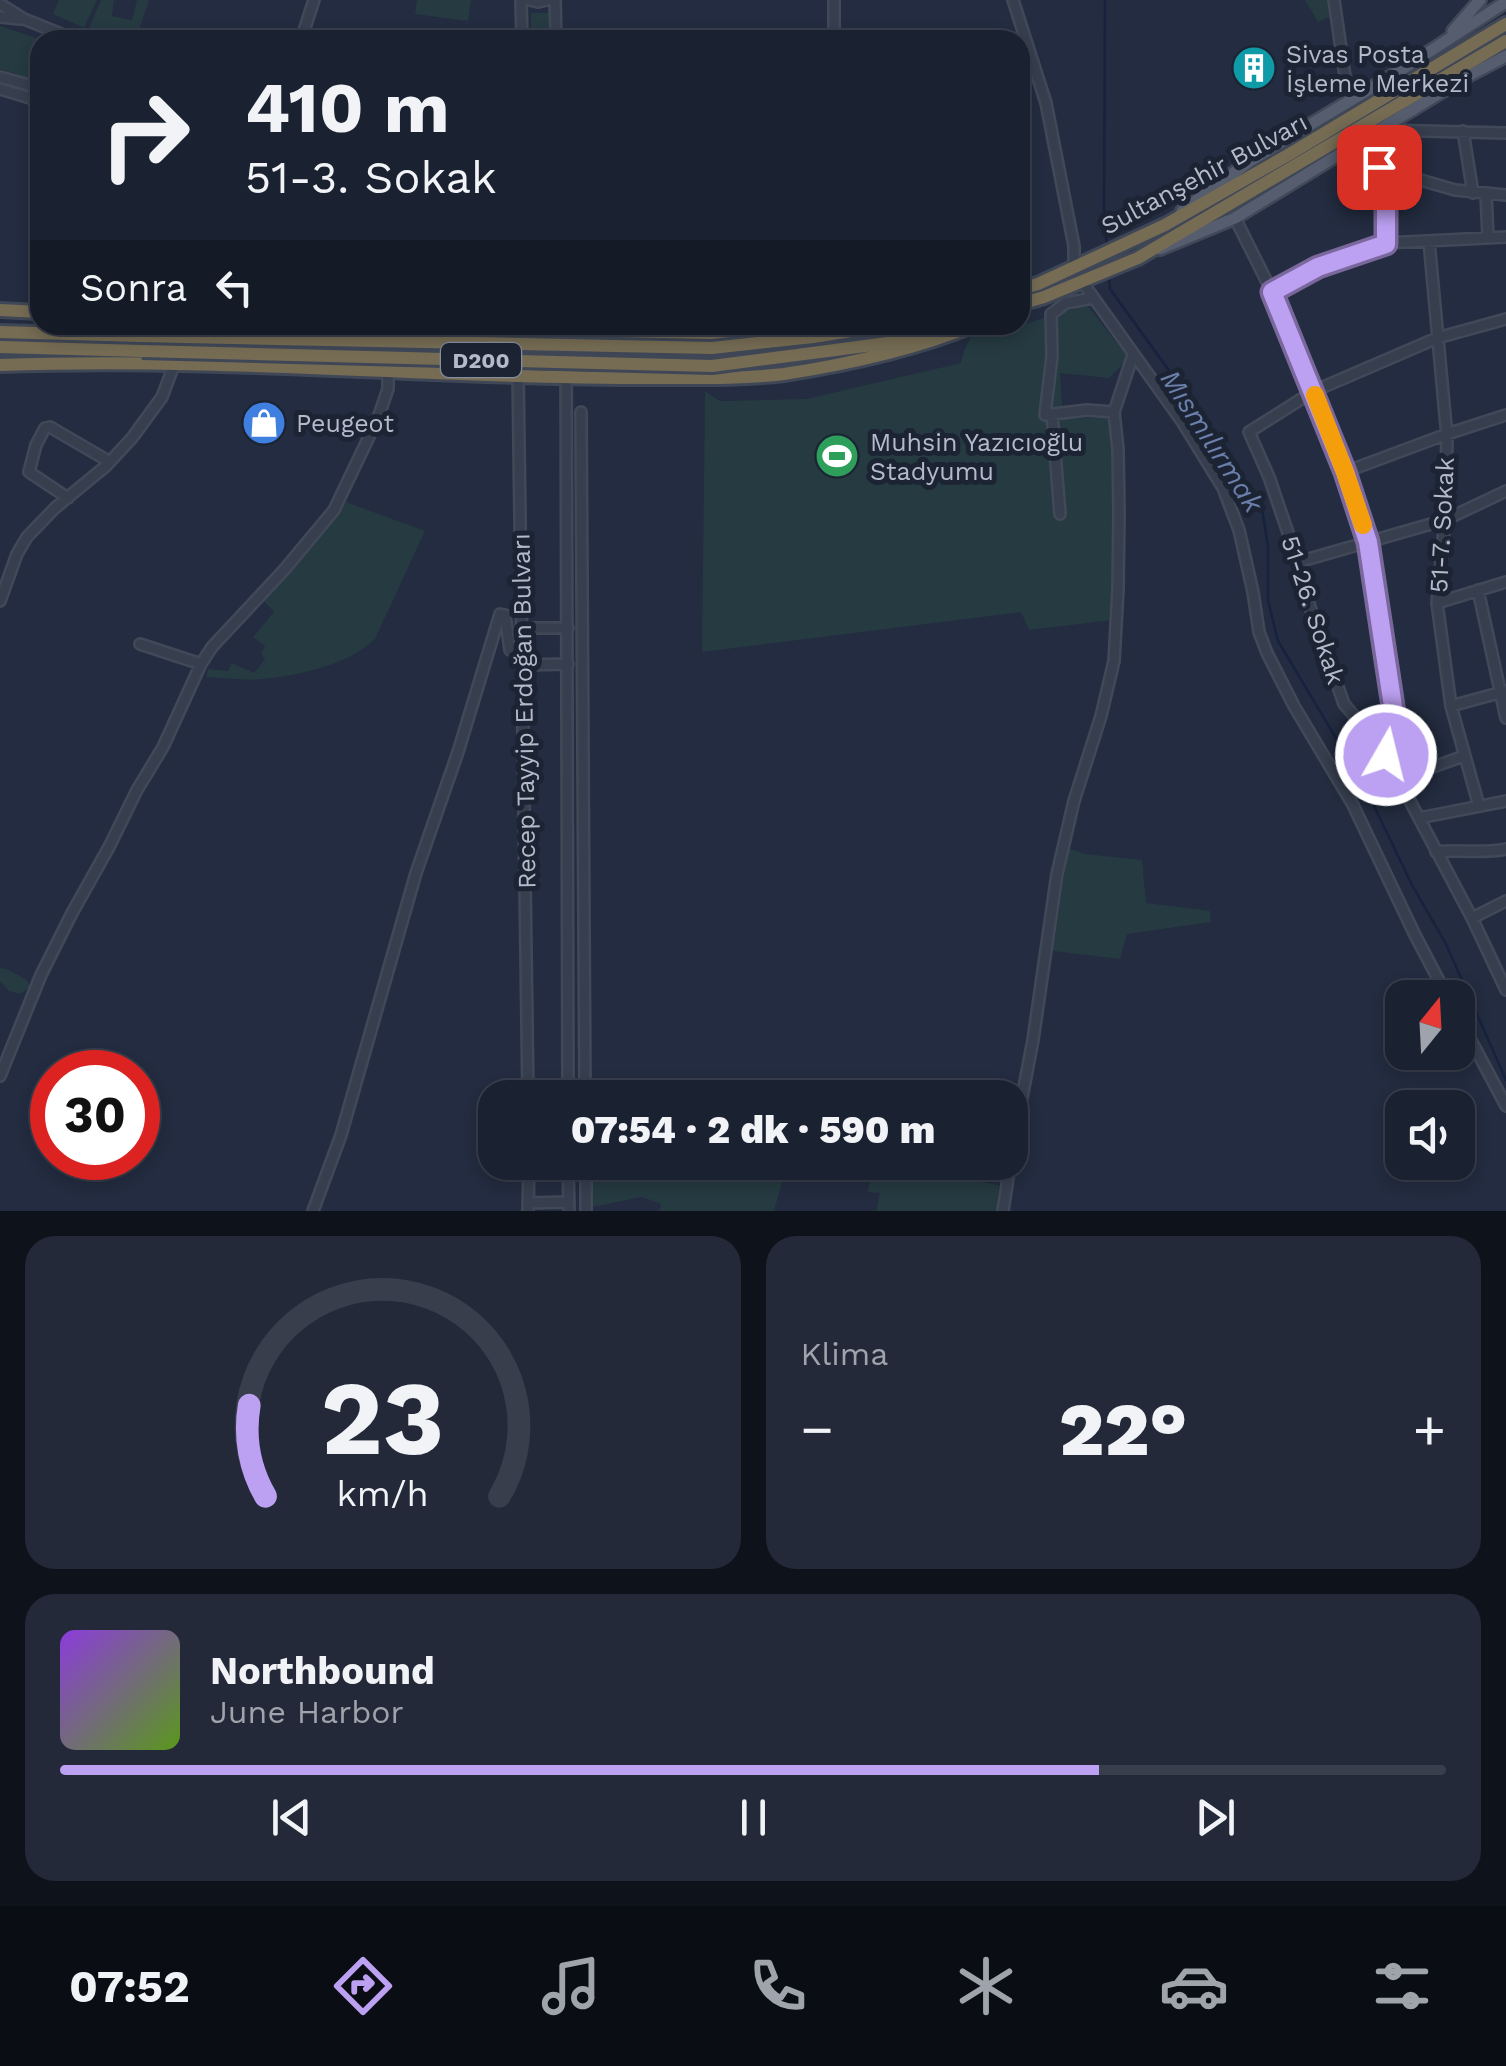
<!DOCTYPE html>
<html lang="tr">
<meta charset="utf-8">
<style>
:root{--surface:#1a2130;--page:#232938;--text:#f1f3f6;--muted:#9fa3ab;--line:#383e4c;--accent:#bca0f2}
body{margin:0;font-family:"Work Sans",sans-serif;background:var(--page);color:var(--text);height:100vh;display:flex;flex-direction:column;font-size:38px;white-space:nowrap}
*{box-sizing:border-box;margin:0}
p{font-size:32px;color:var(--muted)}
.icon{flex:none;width:55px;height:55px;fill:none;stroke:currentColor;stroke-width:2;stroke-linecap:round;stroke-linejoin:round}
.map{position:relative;height:1211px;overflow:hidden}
.details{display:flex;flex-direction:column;gap:25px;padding:25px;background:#0e121a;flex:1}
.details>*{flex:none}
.banner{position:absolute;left:30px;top:30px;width:1000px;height:305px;border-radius:30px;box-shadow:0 5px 15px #0003,0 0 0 2px var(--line);background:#1a2130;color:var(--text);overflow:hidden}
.needle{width:65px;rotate:18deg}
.tools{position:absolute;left:1385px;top:980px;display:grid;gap:20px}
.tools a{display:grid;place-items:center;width:90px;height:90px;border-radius:20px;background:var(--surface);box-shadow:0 5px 15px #0003,0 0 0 2px var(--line);font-size:50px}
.speed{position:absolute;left:30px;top:1050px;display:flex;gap:20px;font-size:50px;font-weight:700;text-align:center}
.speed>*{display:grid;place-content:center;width:130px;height:130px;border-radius:50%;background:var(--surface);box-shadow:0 5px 15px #0003,0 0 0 2px var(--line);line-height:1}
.speed .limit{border:15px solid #d22;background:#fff;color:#111}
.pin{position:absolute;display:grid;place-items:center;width:85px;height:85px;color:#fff;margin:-42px;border-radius:20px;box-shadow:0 5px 15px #0006}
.me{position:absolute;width:110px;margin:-55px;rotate:8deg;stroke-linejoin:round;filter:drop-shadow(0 0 8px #0008)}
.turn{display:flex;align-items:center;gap:35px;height:210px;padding:0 50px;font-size:45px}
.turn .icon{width:130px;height:130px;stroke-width:2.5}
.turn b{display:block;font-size:70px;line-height:85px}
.then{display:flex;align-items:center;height:95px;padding:0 50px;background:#0003;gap:20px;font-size:38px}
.big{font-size:75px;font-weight:800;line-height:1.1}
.details .widget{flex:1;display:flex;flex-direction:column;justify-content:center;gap:15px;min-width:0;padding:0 35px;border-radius:30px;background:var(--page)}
.details .dial{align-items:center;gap:0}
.dial svg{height:260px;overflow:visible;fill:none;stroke:var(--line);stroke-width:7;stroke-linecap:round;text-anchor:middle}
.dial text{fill:var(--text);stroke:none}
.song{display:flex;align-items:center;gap:30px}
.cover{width:120px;height:120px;border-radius:15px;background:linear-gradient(135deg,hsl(270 70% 55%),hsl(90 70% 35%))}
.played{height:10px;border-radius:5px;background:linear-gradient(90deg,var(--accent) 75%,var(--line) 75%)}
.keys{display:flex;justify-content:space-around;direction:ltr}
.heat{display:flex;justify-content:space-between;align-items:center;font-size:55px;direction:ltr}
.details .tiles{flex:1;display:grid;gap:25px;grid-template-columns:1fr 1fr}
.widget:last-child{grid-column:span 2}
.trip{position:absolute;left:478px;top:1080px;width:550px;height:100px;border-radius:30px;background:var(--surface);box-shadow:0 5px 15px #0003,0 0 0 2px var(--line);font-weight:800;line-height:100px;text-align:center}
.dock{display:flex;height:160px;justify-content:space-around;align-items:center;background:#0a0d13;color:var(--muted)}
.dock .icon{width:70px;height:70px}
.dock .selected{color:var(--accent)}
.dock b{font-size:45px;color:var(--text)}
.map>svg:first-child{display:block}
.green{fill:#253a41}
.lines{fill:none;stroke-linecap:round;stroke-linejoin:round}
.stream{stroke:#16223e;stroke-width:2.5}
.minor-casing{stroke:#414858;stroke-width:14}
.major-casing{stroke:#414858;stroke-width:16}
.highway-casing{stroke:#3f4757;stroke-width:18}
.minor{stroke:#373f4f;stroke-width:9}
.major{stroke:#555d6f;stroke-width:11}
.highway{stroke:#766c54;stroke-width:12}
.highway-bridge-casing{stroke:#3f4757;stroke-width:18;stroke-linecap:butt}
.highway-bridge{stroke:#766c54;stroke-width:12}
.route-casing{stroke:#7a689d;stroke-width:25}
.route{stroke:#bca0f2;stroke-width:18}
.slow{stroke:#f59e0b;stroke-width:18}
.labels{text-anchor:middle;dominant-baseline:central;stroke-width:10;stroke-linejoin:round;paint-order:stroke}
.shield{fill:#1c2434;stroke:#868d9d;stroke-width:2.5}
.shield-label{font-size:22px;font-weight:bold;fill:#b4baca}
.poi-label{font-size:25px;fill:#b4baca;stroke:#1c2434;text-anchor:start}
.street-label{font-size:25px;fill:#b4baca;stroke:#1c2434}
.water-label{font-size:28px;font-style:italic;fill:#6b7fab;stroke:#1c2434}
</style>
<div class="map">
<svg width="1506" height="1211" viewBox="0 0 1506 1211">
<rect width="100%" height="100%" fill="#232c40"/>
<path class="green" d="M 59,0 L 97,0 L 84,28 L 53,14 Z
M 101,0 L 114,0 L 112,16 L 132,20 L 137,0 L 149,0 L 138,33 L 127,29 L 123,40 L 110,40 L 88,30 Z
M 417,0 L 471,0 L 468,21 L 415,14 Z
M 1305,0 L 1330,0 L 1332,16 L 1318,22 Z
M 531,13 L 548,13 L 548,40 L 531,40 Z
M 0,26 L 42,40 L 40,40 L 40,81 L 0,69 Z
M 1087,305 L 1129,358 L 1109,378 L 1060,373 L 1063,419 L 1110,417 L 1115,461 L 1113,620 L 1029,630 L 1021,612 L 702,652 L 705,391 L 720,401 L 806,399 L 961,363 L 964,351 L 971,337 L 1025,324 Z
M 346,502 L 425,531 L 375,639 C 350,664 298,676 263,679 C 245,681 225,678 206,677 L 208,669 L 228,671 L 232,663 L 254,673 L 265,659 L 261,654 L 265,646 L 253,637 L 274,612 L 262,599 Z
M 1068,848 L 1085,854 L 1142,860 L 1146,903 L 1210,911 L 1211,922 L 1127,934 L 1120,959 L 1053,951 Z
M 0,968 L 7,969 L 27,980 L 30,987 L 20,994 L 9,991 L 0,981 Z
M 740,1163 L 785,1172 L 774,1211 L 659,1211 L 661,1204 L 642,1197 L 592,1207 L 591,1163 Z
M 872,1164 L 999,1185 L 997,1211 L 876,1211 L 880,1193 L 868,1192 Z"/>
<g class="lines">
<path class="stream" d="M 1105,0 L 1104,206 L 1107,248
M 1109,276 L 1110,289 L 1210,427 L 1249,496 L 1262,509 L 1268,546 L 1268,600 L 1278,641 L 1364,785 L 1412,885 L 1446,944 L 1506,1080"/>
<defs>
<path id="minor" d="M 521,0 L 522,40
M 529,0 L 538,2 L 547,0
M 555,0 L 556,40
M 834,0 L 834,40
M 1013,0 L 1046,103 L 1074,246 L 1074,267
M 1334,0 L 1345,76 L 1353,99
M 0,4 L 24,19 L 76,40
M 0,17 L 21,19
M 301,40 L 314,0
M 0,77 L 40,88
M 0,89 L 40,101
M 1382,130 L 1506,133
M 1463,131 L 1473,193
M 1355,145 L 1379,167 L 1386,170 L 1386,243
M 1386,170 L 1455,190 L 1506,195
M 1486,194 L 1488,237
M 40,216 L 35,232 L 40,249
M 1235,218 L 1272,292 L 1314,391 L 1345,472 L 1368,541 L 1394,713 L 1386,755
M 1429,241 L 1447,437 L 1445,520 L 1437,603 L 1451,706 L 1479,806
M 1081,280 L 1183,423 L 1223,488 L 1239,530 L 1253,592 L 1259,632 L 1267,653 L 1294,706 L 1353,805 L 1414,933 L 1448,998
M 1272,292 L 1318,267 L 1386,243 L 1506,237
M 1093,298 L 1066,303 L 1051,314 L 1052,356 L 1045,415 L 1087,410 L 1114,412
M 1506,319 L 1437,338 L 1314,391 L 1249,432 L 1269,477 L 1299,565 L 1310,607 L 1344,704 L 1363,726 L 1376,737 L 1472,918 L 1506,990
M 566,325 L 568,1098
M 518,373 L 528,1098
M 581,412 L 585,1098
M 1052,414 L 1060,514
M 1345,472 L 1447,434 L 1506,415
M 68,498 L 29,472 L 36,445 L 45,428 L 50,427 L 110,462
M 1298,562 L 1445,520 L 1506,491
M 1478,590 L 1506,718
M 0,601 L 17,554 L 27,537 L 55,508 L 106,466 L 132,438 L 162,397 L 174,365
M 1437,603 L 1506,582
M 523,628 L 568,628
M 140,644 L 201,664
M 523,665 L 568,664
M 1451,706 L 1506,691
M 1399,779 L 1464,756
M 1419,818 L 1506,801
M 1436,852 C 1459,849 1483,854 1506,849
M 1472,918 L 1506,901
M 1458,1016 L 1506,1106
M 0,1076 L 41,975 L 72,913 L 109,847 L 137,790 L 163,747 L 201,664 L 212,647 L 284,570 L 334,510 L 378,418 L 388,389 L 388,371
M 586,1162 L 586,1211
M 529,1164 L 568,1162 L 569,1211
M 528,1203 L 569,1202
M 313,1211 L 341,1135 L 416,873 L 458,752 L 500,614 L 505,615 L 510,650 L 523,650
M 528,1211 L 529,1162
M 1003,1211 L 1013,1145 L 1033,1040 L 1057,874 L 1074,801 L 1101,716 L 1114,661 L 1118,589 L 1119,513 L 1118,449 L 1114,412 L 1133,355"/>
<path id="major" d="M 1453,31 L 1480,0
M 1182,211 L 1250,161 L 1401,70 L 1506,2
M 1160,249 L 1235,218 L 1466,77 L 1506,56"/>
<path id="highway" d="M 1020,289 L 1038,284 L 1165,225 L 1288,155 L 1506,24
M 1020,304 L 1044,297 L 1138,258 L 1506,41
M 0,310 L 40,312
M 286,325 L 480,333 L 567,331 L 682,339 L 728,336 L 828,325
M 0,332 L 141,336
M 813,337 L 889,325
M 0,347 L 142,351
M 820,352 L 895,342 L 952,325
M 0,365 C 144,360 290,367 434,373 C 508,376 581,378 654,378 C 697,378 742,379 784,374 C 850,364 913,350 975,325"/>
</defs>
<use href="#minor" class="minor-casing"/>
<use href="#major" class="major-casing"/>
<use href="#highway" class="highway-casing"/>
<use href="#minor" class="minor"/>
<use href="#major" class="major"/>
<use href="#highway" class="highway"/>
<defs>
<path id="highway-bridge" d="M 141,336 L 712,348 L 813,337
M 142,351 L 712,366 L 820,352"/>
</defs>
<use href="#highway-bridge" class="highway-bridge-casing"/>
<use href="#highway-bridge" class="highway-bridge"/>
</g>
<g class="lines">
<defs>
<path id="route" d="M 1379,167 L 1386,170 L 1386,244 L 1318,267 L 1272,292 L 1345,472 L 1368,542 L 1394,713 L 1386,755"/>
</defs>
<use href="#route" class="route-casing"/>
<use href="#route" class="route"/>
<path class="slow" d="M 1315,395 L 1345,472 L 1363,525"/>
</g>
<defs>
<symbol id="building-disc" viewBox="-11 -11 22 22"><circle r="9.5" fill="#0f9aa8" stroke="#1c2434"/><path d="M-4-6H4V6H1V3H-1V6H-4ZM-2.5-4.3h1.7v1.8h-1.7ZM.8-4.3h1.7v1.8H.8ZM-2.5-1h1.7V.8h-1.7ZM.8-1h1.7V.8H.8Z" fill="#fff"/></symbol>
<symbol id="shop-disc" viewBox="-11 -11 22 22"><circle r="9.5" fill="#3f7fe0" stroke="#1c2434"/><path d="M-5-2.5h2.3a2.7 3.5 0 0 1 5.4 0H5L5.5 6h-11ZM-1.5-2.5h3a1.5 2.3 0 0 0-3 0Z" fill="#fff"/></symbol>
<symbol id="stadium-disc" viewBox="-11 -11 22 22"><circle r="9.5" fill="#2e9e5b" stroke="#1c2434"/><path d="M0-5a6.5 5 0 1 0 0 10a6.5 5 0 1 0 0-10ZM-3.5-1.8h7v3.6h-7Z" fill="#fff"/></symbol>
</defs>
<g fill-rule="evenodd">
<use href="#building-disc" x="1229" y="43" width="50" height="50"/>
<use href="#shop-disc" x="239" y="398" width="50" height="50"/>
<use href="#stadium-disc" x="812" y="431" width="50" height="50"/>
</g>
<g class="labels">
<rect class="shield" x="441" y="343" width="80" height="34" rx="8"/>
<g class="shield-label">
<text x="481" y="360">D200</text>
</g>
<g class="poi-label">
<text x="1286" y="54">Sivas Posta<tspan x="1286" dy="29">İşleme Merkezi</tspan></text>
<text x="296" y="423">Peugeot</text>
<text x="870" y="442">Muhsin Yazıcıoğlu<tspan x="870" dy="29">Stadyumu</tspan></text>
</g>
<g class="street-label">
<text transform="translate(1204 174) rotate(-28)">Sultanşehir Bulvarı</text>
<text transform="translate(1442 525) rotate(-87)">51-7. Sokak</text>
<text transform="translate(1313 610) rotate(72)">51-26. Sokak</text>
<text transform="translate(524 711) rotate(-91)">Recep Tayyip Erdoğan Bulvarı</text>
</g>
<g class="water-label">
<text transform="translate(1212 441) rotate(57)">Mısmılırmak</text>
</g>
</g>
</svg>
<div class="tools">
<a><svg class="needle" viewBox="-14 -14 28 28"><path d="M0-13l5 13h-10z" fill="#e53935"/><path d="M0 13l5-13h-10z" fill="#9fa3ab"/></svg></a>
<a><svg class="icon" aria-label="sound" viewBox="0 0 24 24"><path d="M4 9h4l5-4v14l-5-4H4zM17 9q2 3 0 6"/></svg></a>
</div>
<div class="speed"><div class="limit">30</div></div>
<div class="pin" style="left:1379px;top:167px;background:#d93025"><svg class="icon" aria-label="arrive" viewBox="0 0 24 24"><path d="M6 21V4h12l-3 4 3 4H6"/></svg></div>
<svg class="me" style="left:1386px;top:755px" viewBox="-20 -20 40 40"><circle r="17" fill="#bca0f2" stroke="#fff" stroke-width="3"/><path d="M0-11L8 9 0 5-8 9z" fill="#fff"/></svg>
<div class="trip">07:54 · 2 dk · 590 m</div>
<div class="banner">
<div class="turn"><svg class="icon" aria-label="right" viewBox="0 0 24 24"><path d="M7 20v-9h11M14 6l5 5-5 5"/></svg><div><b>410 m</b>51-3. Sokak</div></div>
<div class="then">Sonra<svg class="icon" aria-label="left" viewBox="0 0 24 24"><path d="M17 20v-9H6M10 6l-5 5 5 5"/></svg></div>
</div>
</div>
<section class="details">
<div class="tiles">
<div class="widget dial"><svg viewBox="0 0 100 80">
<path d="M14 69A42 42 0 1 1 86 69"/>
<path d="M14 69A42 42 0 0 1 9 41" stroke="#bca0f2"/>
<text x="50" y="56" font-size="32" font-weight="700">23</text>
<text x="50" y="72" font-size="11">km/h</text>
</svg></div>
<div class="widget"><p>Klima</p>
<div class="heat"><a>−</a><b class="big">22°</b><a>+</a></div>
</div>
<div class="widget">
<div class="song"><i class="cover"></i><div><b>Northbound</b><p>June Harbor</p></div></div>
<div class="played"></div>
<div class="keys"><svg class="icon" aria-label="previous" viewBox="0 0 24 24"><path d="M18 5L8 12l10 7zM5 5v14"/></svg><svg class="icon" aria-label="pause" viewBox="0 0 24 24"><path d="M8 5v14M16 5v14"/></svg><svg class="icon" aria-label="next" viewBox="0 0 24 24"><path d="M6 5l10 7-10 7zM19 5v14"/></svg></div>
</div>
</div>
</section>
<nav class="dock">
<b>07:52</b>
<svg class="icon selected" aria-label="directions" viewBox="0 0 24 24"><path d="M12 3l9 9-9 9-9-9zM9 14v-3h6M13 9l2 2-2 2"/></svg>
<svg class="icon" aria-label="music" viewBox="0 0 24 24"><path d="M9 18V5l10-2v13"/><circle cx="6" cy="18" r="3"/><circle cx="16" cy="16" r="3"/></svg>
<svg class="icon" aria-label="phone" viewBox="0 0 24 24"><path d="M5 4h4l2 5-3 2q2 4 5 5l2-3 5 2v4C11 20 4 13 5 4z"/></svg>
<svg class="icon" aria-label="climate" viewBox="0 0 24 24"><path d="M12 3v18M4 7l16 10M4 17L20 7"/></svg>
<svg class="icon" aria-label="car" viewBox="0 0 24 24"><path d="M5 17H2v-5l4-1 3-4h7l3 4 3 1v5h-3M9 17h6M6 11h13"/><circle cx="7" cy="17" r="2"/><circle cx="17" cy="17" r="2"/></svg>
<svg class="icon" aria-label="filters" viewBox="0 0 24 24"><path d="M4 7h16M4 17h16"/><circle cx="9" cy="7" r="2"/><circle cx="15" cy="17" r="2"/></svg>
</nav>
